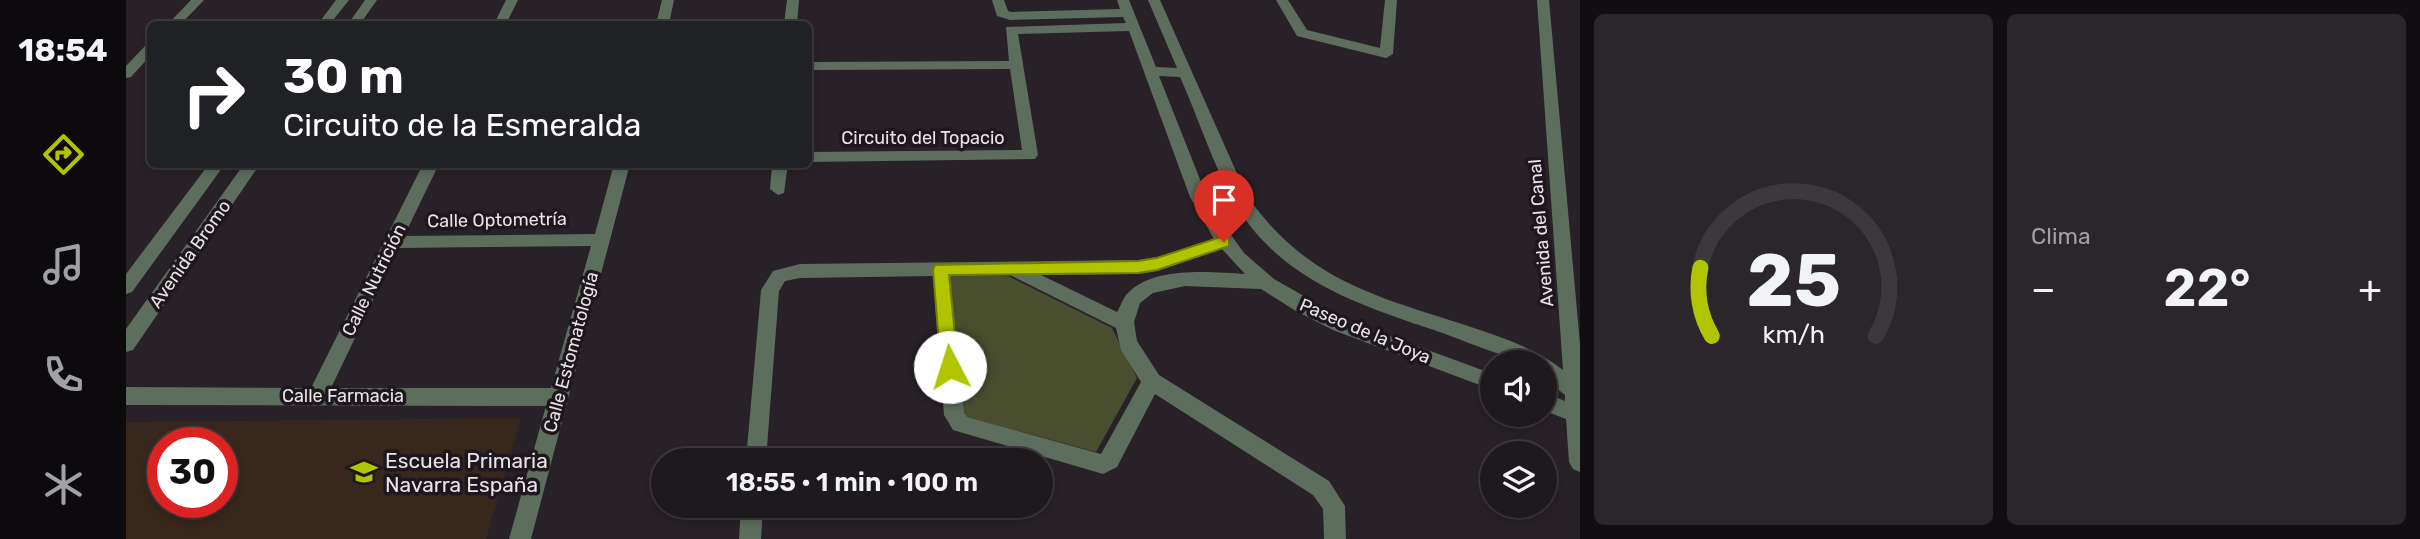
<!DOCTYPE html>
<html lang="es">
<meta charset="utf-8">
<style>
:root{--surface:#1e191d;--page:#2b262a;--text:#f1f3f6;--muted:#a1a0a4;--line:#3c383b;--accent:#b0c500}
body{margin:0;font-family:Rubik,sans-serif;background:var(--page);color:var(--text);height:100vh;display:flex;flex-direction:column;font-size:26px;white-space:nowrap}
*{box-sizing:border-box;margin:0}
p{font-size:23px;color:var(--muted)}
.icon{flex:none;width:38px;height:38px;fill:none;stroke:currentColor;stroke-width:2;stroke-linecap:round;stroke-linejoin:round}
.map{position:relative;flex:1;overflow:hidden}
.details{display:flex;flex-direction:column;gap:14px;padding:14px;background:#100e10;width:840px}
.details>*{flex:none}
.hud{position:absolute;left:21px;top:21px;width:665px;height:147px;border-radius:10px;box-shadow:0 4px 10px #0003,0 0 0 2px var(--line);background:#202124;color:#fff;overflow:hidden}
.tools{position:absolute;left:1354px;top:350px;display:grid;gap:14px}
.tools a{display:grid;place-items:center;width:77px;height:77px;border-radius:50%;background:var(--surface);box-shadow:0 4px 10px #0003,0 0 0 2px var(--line);font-size:35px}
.speed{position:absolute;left:21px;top:427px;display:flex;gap:14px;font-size:35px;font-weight:700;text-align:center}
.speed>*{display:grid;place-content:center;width:91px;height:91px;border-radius:50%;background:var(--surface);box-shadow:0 4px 10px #0003,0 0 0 2px var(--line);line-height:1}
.speed .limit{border:10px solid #d22;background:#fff;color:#111}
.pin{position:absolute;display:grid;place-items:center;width:60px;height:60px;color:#fff;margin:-72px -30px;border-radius:50% 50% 50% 0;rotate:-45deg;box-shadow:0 0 7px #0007}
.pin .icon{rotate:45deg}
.me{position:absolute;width:77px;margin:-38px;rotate:355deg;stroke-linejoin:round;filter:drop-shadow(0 0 5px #0008)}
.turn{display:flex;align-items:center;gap:24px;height:147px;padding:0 21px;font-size:32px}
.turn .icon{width:91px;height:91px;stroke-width:2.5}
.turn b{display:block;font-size:49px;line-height:60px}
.big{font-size:52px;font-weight:600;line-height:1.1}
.details .card{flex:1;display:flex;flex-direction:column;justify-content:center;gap:10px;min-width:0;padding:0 24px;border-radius:10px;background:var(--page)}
.details .dial{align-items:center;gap:0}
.dial svg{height:182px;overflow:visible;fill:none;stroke:var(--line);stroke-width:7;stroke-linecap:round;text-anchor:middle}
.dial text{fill:var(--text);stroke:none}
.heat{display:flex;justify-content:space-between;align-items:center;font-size:38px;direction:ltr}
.details .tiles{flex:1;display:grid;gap:14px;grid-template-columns:repeat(2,1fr)}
.trip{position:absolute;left:525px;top:448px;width:402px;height:70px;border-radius:35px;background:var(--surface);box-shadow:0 4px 10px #0003,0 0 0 2px var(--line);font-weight:600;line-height:70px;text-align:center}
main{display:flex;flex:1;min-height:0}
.menu{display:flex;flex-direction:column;width:126px;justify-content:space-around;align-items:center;background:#0c0a0c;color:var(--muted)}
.menu .icon{width:49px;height:49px}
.menu .on{color:var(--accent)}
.menu b{font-size:32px;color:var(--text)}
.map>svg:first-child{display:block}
.education{fill:#37271d;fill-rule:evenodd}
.green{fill:#494e2f}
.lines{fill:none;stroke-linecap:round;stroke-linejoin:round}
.minor{fill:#5e6e5e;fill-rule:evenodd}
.route{fill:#b0c500;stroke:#728000;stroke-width:2}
.labels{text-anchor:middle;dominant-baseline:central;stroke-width:7;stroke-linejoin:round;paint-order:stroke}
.street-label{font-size:18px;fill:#e9e4e8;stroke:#1e181e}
.near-poi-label{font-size:21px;fill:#e9e4e8;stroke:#1e181e;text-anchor:start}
</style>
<main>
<nav class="menu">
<b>18:54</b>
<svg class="icon on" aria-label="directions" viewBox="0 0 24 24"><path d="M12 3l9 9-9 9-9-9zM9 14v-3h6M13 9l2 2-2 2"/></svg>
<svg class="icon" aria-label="music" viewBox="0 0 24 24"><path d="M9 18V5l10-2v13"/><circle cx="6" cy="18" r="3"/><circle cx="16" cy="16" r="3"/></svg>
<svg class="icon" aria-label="phone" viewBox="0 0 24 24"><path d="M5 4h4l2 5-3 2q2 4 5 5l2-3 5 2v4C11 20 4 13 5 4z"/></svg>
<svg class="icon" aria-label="climate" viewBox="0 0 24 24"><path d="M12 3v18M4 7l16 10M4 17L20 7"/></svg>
</nav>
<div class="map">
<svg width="1454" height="539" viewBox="0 0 1454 539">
<rect width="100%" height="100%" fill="#282127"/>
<path class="education" d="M 395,418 L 360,539 L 0,539 L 0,422 ZM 37,443 L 96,443 L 96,502 L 37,502 Z"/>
<path class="green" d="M 823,276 L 882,276 L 986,328 L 1011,378 L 970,452 L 837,416 Z"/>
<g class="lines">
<path class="minor" d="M 65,0 L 78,0 L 55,24 L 42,24 Z
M 210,0 L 223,0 L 204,24 L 192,24 Z
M 239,0 L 251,0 L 234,24 L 222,24 Z
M 380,0 L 392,0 L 380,24 L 368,24 Z
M 536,0 L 548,0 L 543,24 L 530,24 Z
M 661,0 L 673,0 L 671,24 L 658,24 Z
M 866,0 L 878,0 L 882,11 L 885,12 L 994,9 L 991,0 L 1003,0 L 1030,67 L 1051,68 L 1022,0 L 1034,0 L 1121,196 C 1179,278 1245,295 1336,324 C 1372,336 1408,347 1437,370 L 1411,0 L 1423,0 L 1454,344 L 1454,472 L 1447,469 L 1443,462 L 1440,419 L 1419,411 L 1419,393 L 1439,401 L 1439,395 L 1419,379 L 1419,362 C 1382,362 1344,342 1308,330 C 1229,304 1150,277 1107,200 C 1086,162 1072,117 1054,77 L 1033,76 L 1085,207 L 1118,253 L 1148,279 L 1220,320 L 1367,374 L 1367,390 L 1207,330 L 1170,311 L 1135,289 L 1059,286 L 1027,293 L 1014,303 L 1008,322 L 1011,341 L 1033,375 L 1203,481 L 1219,506 L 1220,539 L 1198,539 L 1197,509 L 1187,495 L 1029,394 L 991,467 L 977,474 L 827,430 L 818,415 L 807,276 L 674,278 L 659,281 L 653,291 L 640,460 L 620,460 L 635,290 L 647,271 L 674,264 L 1012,260 L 1031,257 L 1088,239 L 1064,197 L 1003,31 L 892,34 L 912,155 L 909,159 L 682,162 L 682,152 L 896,150 L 884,69 L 682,70 L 682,62 L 883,61 L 880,27 L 1000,23 L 997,17 L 884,20 L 871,16 ZM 1096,249 L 1119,274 C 1086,272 1027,266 1002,293 C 997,297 995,306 991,312 L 915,275 L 1012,274 L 1031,271 ZM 884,275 L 990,328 L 995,350 L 1015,382 L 975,454 L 841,417 L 838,413 L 824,276 Z
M 1150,0 L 1162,0 L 1181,30 L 1254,48 L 1259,0 L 1271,0 L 1267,54 L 1260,58 L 1171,36 Z
M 24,45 L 24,56 L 5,77 L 0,78 L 0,66 L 19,46 Z
M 83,164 L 99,164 L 6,292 L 0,294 L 0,274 Z
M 118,164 L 134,164 L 7,350 L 0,352 L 0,329 Z
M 297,164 L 313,164 L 278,236 L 469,234 L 488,164 L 504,164 L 405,539 L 383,539 L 420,406 L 0,405 L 0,387 L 185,388 ZM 465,246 L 425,388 L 205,388 L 272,248 Z
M 646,164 L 662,164 L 658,193 L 652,195 L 644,189 Z
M 615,506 L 637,506 L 635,539 L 613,539 Z"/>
</g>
<path class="route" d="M 1098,236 L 1103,238 L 1103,246 L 1031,270 L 1012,273 L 823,275 L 832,367 L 824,374 L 815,367 L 807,270 L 809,265 L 1012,261 L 1031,258 Z"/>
<defs>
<symbol id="school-bare" viewBox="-9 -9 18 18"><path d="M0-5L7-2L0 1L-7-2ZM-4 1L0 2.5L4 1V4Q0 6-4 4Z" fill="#b0c500" stroke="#1e181e" stroke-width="2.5" paint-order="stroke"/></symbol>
</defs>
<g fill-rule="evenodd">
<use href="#school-bare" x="219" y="453" width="38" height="38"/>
</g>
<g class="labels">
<g class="street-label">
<text x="797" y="138">Circuito del Topacio</text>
<text transform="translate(371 220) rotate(-1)">Calle Optometría</text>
<text transform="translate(1415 233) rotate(-95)">Avenida del Canal</text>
<text transform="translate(64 254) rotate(-55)">Avenida Bromo</text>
<text transform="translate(248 280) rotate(-64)">Calle Nutrición</text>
<text transform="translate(1239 331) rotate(23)">Paseo de la Joya</text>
<text transform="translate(445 352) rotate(-75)">Calle Estomatología</text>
<text x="217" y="396">Calle Farmacia</text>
</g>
<g class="near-poi-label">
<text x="259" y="460">Escuela Primaria<tspan x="259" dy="24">Navarra España</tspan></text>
</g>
</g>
</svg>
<div class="tools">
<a><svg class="icon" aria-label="sound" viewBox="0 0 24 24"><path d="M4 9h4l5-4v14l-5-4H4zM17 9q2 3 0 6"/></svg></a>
<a><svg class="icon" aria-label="layers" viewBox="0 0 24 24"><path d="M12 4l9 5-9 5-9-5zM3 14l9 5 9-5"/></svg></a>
</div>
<div class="speed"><div class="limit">30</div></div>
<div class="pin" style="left:1098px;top:242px;background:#d93025"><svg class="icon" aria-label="arrive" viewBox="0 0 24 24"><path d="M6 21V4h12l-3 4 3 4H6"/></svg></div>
<svg class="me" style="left:824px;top:367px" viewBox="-20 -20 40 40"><circle r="19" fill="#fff"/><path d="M0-13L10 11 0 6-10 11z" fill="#b0c500"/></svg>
<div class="trip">18:55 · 1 min · 100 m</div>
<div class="hud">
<div class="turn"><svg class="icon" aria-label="right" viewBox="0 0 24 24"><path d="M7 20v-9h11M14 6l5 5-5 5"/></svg><div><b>30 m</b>Circuito de la Esmeralda</div></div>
</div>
</div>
<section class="details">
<div class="tiles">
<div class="card dial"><svg viewBox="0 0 100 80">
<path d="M14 69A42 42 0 1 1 86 69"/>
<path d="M14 69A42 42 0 0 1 9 39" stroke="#b0c500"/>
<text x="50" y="56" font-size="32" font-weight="700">25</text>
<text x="50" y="72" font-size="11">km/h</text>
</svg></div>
<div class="card"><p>Clima</p>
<div class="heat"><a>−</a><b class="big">22°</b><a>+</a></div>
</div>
</div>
</section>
</main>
